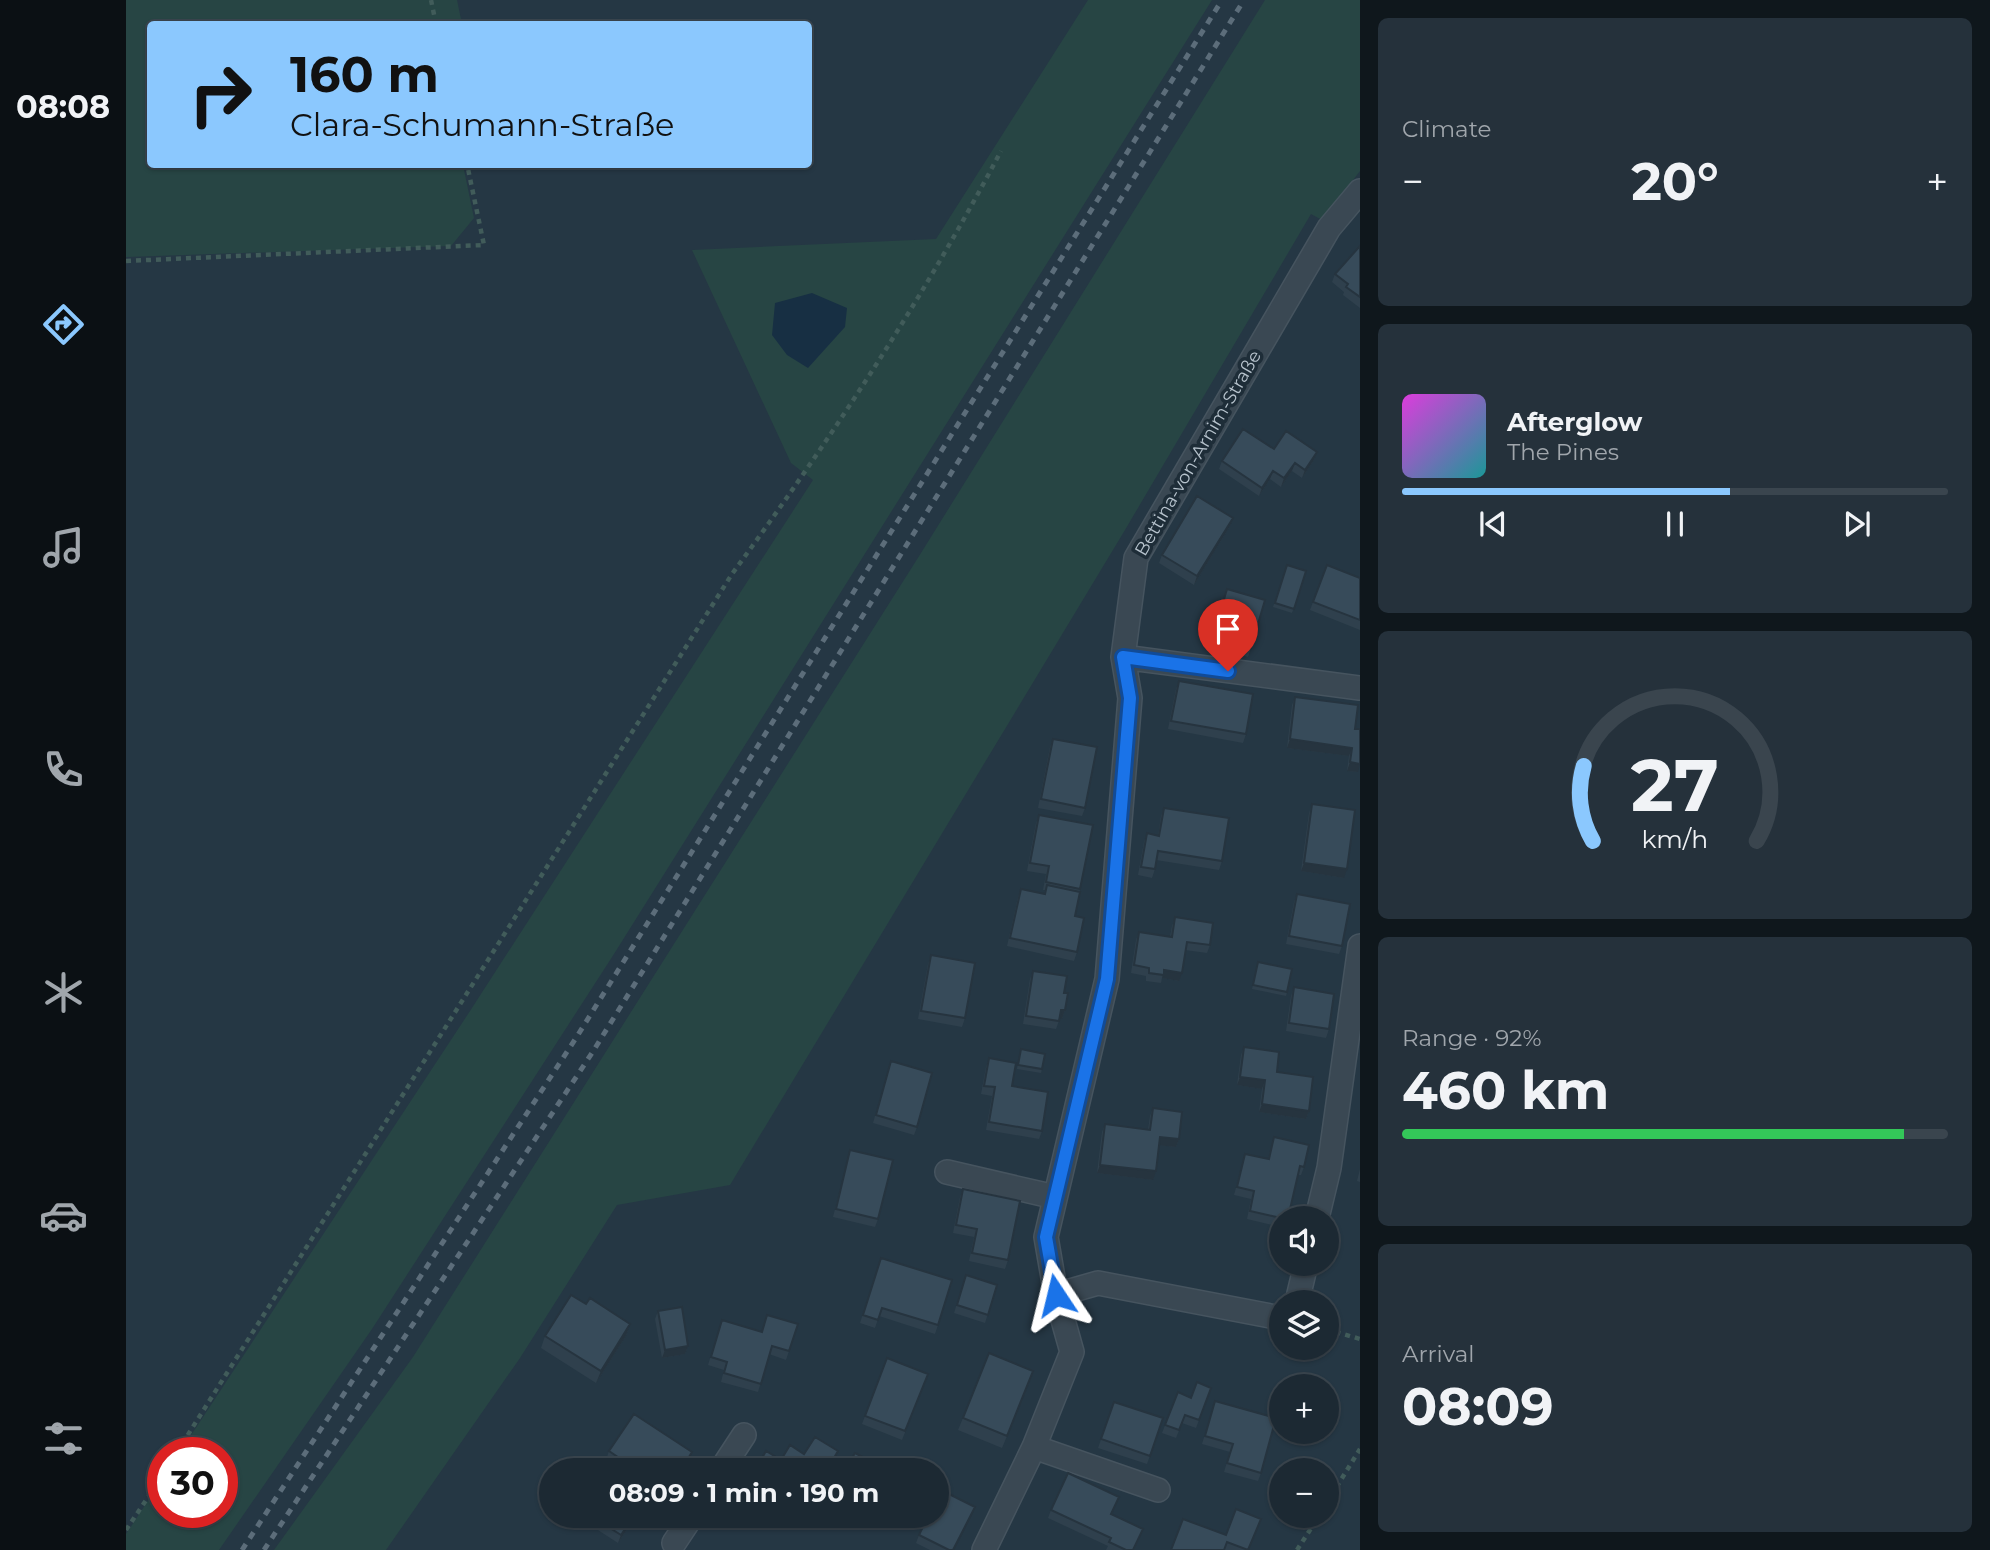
<!DOCTYPE html>
<meta charset="utf-8">
<style>
:root{--surface:#1c2933;--page:#25313b;--text:#f1f3f6;--muted:#a0a6ac;--line:#3a454e;--accent:#8bc8fe}
body{margin:0;font-family:Montserrat,sans-serif;background:var(--page);color:var(--text);height:100vh;display:flex;flex-direction:column;font-size:26px;white-space:nowrap}
*{box-sizing:border-box;margin:0}
p{font-size:23px;color:var(--muted)}
.icon{flex:none;width:38px;height:38px;fill:none;stroke:currentColor;stroke-width:2;stroke-linecap:round;stroke-linejoin:round}
.map{position:relative;flex:1;overflow:hidden}
.details{display:flex;flex-direction:column;gap:18px;padding:18px;background:#0f171c;width:630px}
.details>*{flex:none}
.banner{position:absolute;left:21px;top:21px;width:665px;height:147px;border-radius:7px;box-shadow:0 2px 5px #0004,0 0 0 2px var(--line);background:#8bc8fe;color:#111;overflow:hidden}
.tools{position:absolute;left:1143px;top:1206px;display:grid;gap:14px}
.tools a{display:grid;place-items:center;width:70px;height:70px;border-radius:50%;background:var(--surface);box-shadow:0 2px 5px #0004,0 0 0 2px var(--line);font-size:35px}
.speed{position:absolute;left:21px;top:1437px;display:flex;gap:14px;font-size:35px;font-weight:700;text-align:center}
.speed>*{display:grid;place-content:center;width:91px;height:91px;border-radius:50%;background:var(--surface);box-shadow:0 2px 5px #0004,0 0 0 2px var(--line);line-height:1}
.speed .limit{border:10px solid #d22;background:#fff;color:#111}
.pin{position:absolute;display:grid;place-items:center;width:60px;height:60px;color:#fff;margin:-72px -30px;border-radius:50% 50% 50% 0;rotate:-45deg;box-shadow:0 0 7px #0007}
.pin .icon{rotate:45deg}
.me{position:absolute;width:77px;margin:-38px;rotate:350deg;stroke-linejoin:round;filter:drop-shadow(0 0 5px #0008)}
.turn{display:flex;align-items:center;gap:24px;height:147px;padding:0 28px;font-size:32px}
.turn .icon{width:91px;height:91px;stroke-width:2.5}
.turn b{display:block;font-size:49px;line-height:60px}
.big{font-size:52px;font-weight:700;line-height:1.1}
.details .card{flex:1;display:flex;flex-direction:column;justify-content:center;gap:10px;min-width:0;padding:0 24px;border-radius:10px;background:var(--page)}
.details .dial{align-items:center;gap:0}
.dial svg{height:182px;overflow:visible;fill:none;stroke:var(--line);stroke-width:7;stroke-linecap:round;text-anchor:middle}
.dial text{fill:var(--text);stroke:none}
.song{display:flex;align-items:center;gap:21px}
.cover{width:84px;height:84px;border-radius:10px;background:linear-gradient(135deg,hsl(300 70% 55%),hsl(180 70% 35%))}
.played{height:7px;border-radius:4px;background:linear-gradient(90deg,var(--accent) 60%,var(--line) 60%)}
.keys{display:flex;justify-content:space-around;direction:ltr}
.heat{display:flex;justify-content:space-between;align-items:center;font-size:38px;direction:ltr}
.charge{height:10px;border-radius:5px;background:linear-gradient(90deg,#34c759 92%,var(--line) 0)}
.trip{position:absolute;left:413px;top:1458px;width:410px;height:70px;border-radius:35px;background:var(--surface);box-shadow:0 2px 5px #0004,0 0 0 2px var(--line);font-weight:700;line-height:70px;text-align:center}
main{display:flex;flex:1;min-height:0}
.tab-bar{display:flex;flex-direction:column;width:126px;justify-content:space-around;align-items:center;background:#0b1014;color:var(--muted)}
.tab-bar .icon{width:49px;height:49px}
.tab-bar .active{color:var(--accent)}
.tab-bar b{font-size:32px;color:var(--text)}
.map>svg:first-child{display:block}
.green{fill:#274544}
.water{fill:#172f43}
.lines{fill:none;stroke-linecap:round;stroke-linejoin:round}
.street-casing{stroke:#46545f;stroke-width:26}
.path{stroke:#415c5a;stroke-width:4.5;stroke-dasharray:5 5;stroke-linecap:butt}
.street{stroke:#3a4853;stroke-width:23}
.rail{stroke:#5c6d7a;stroke-width:5;stroke-dasharray:7 7;stroke-linecap:butt}
.wall{fill:#2f404d}
.shaded-wall{fill:#26343f}
.building{fill:#374b5a;stroke:#26343f;stroke-width:2}
.route-casing{stroke:#114b97;stroke-width:18}
.route{stroke:#1a73e8;stroke-width:12}
.labels{text-anchor:middle;dominant-baseline:central;stroke-width:7;stroke-linejoin:round;paint-order:stroke}
.street-label{font-size:18px;fill:#b7c3cd;stroke:#1e2d38}
</style>
<main>
<nav class="tab-bar">
<b>08:08</b>
<svg class="icon active" aria-label="directions" viewBox="0 0 24 24"><path d="M12 3l9 9-9 9-9-9zM9 14v-3h6M13 9l2 2-2 2"/></svg>
<svg class="icon" aria-label="music" viewBox="0 0 24 24"><path d="M9 18V5l10-2v13"/><circle cx="6" cy="18" r="3"/><circle cx="16" cy="16" r="3"/></svg>
<svg class="icon" aria-label="phone" viewBox="0 0 24 24"><path d="M5 4h4l2 5-3 2q2 4 5 5l2-3 5 2v4C11 20 4 13 5 4z"/></svg>
<svg class="icon" aria-label="climate" viewBox="0 0 24 24"><path d="M12 3v18M4 7l16 10M4 17L20 7"/></svg>
<svg class="icon" aria-label="car" viewBox="0 0 24 24"><path d="M5 17H2v-5l4-1 3-4h7l3 4 3 1v5h-3M9 17h6M6 11h13"/><circle cx="7" cy="17" r="2"/><circle cx="17" cy="17" r="2"/></svg>
<svg class="icon" aria-label="filters" viewBox="0 0 24 24"><path d="M4 7h16M4 17h16"/><circle cx="9" cy="7" r="2"/><circle cx="15" cy="17" r="2"/></svg>
</nav>
<div class="map">
<svg width="1234" height="1550" viewBox="0 0 1234 1550">
<rect width="100%" height="100%" fill="#253744"/>
<path class="green" d="M 0,0 L 331,0 L 336,24 L 24,24 L 24,164 L 337,165 L 348,218 L 325,246 L 0,257 Z
M 962,0 L 1086,0 L 488,954 L 246,1329 L 93,1550 L 0,1550 L 0,1534 L 37,1478 L 37,1512 L 96,1512 L 96,1452 L 54,1452 L 344,1011 L 687,480 L 665,463 L 566,250 L 810,239 Z
M 1139,0 L 1234,0 L 1234,171 L 1196,220 L 1185,214 L 999,530 L 604,1185 L 491,1205 L 394,1358 L 260,1550 L 148,1550 L 287,1357 L 795,553 Z"/>
<path class="water" d="M 686,293 L 721,308 L 719,327 L 682,368 L 661,355 L 646,335 L 649,303 Z"/>
<g class="lines">
<defs>
<path id="street" d="M 997,657 L 1234,688
M 821,1172 L 929,1197
M 1191,1218 L 1203,1168 L 1234,946
M 930,1295 L 972,1283 L 1155,1318
M 1171,1302 L 1180,1264
M 908,1447 L 1032,1490
M 595,1470 L 618,1435
M 548,1543 L 566,1516
M 858,1550 L 908,1447 L 946,1352 L 930,1295 L 920,1237 L 981,979 L 1004,698 L 997,657 L 1010,558 L 1203,228 L 1234,191"/>
</defs>
<use href="#street" class="street-casing"/>
<path class="path" d="M 305,0 L 310,24
M 0,261 L 358,245 L 341,164
M 1200,1329 L 1234,1339
M 51,1452 L 606,574 C 705,439 797,299 875,151
M 1200,1504 L 1234,1449
M 0,1530 L 37,1475
M 1171,1550 L 1193,1516"/>
<use href="#street" class="street"/>
<path class="rail" d="M 116,1550 L 450,1038 L 1096,0
M 138,1550 L 466,1053 L 1118,0"/>
</g>
<path class="wall" d="M 1234,246 L 1234,308 L 1217,295 L 1218,292 L 1206,282 L 1209,274 Z
M 1148,449 L 1191,452 L 1188,460 L 1176,478 L 1166,471 L 1155,487 L 1144,479 L 1133,496 L 1093,469 L 1096,461 Z
M 1107,518 L 1104,526 L 1068,585 L 1033,563 L 1036,555 Z
M 1161,565 L 1180,571 L 1166,613 L 1147,607 Z
M 1201,565 L 1234,578 L 1234,630 L 1184,610 Z
M 1101,589 L 1125,648 L 1122,657 L 1084,645 Z
M 1053,681 L 1120,734 L 1117,743 L 1042,729 L 1050,689 Z
M 1169,697 L 1229,729 L 1232,772 L 1221,771 L 1223,756 L 1161,748 L 1166,705 Z
M 927,739 L 959,808 L 956,816 L 912,808 L 924,747 Z
M 1186,804 L 1218,878 L 1175,871 L 1183,813 Z
M 1038,808 L 1096,861 L 1093,870 L 1030,860 L 1029,869 L 1026,878 L 1012,875 L 1018,842 L 1021,833 L 1032,836 L 1035,816 Z
M 913,815 L 954,889 L 949,916 L 951,952 L 948,961 L 881,946 L 892,897 L 895,889 L 918,894 L 919,890 L 917,890 L 920,874 L 901,871 L 910,823 Z
M 1171,894 L 1216,946 L 1213,954 L 1160,944 L 1168,902 Z
M 1049,917 L 1084,945 L 1081,953 L 1059,950 L 1053,981 L 1036,978 L 1035,983 L 1020,981 L 1020,976 L 1005,973 L 1010,940 L 1013,932 L 1044,937 L 1046,926 Z
M 805,955 L 839,1018 L 836,1027 L 792,1019 L 802,964 Z
M 1132,962 L 1161,992 L 1160,996 L 1126,989 Z
M 907,971 L 938,993 L 939,1010 L 936,1019 L 934,1018 L 930,1029 L 897,1024 L 904,979 Z
M 1168,987 L 1203,1029 L 1200,1038 L 1160,1031 L 1165,996 Z
M 1118,1047 L 1151,1072 L 1183,1111 L 1180,1119 L 1133,1112 L 1136,1089 L 1111,1085 L 1115,1055 Z
M 895,1049 L 916,1069 L 915,1073 L 891,1069 Z
M 863,1058 L 886,1086 L 916,1131 L 913,1139 L 860,1130 L 866,1096 L 855,1094 L 860,1067 Z
M 765,1061 L 791,1127 L 788,1135 L 747,1123 Z
M 1027,1108 L 1053,1139 L 1050,1147 L 1033,1145 L 1027,1180 L 971,1173 L 976,1132 L 979,1124 L 1022,1130 L 1024,1116 Z
M 1148,1137 L 1178,1167 L 1175,1175 L 1172,1175 L 1155,1218 L 1155,1227 L 1121,1219 L 1125,1199 L 1108,1195 L 1119,1154 L 1142,1159 Z
M 724,1150 L 752,1219 L 749,1227 L 707,1217 Z
M 1234,1169 L 1234,1182 L 1231,1181 Z
M 837,1189 L 882,1260 L 879,1269 L 843,1261 L 848,1237 L 827,1233 L 834,1197 Z
M 752,1266 L 812,1325 L 809,1334 L 753,1316 L 749,1328 L 734,1323 Z
M 840,1275 L 871,1285 L 859,1323 L 828,1313 Z
M 460,1304 L 504,1324 L 500,1336 L 470,1383 L 415,1348 L 419,1336 Z
M 532,1311 L 562,1346 L 559,1354 L 536,1358 L 529,1319 Z
M 596,1320 L 663,1351 L 660,1360 L 643,1354 L 632,1392 L 595,1382 L 598,1370 L 582,1365 Z
M 761,1358 L 802,1374 L 776,1440 L 736,1424 Z
M 903,1383 L 876,1448 L 832,1430 L 837,1418 Z
M 1085,1388 L 1070,1428 L 1056,1423 L 1050,1438 L 1036,1433 L 1052,1392 L 1065,1398 Z
M 1089,1401 L 1135,1473 L 1132,1481 L 1098,1472 L 1104,1452 L 1076,1444 Z
M 988,1402 L 1037,1418 L 1021,1464 L 972,1448 Z
M 483,1451 L 566,1452 L 563,1460 L 557,1470 L 496,1470 L 480,1460 Z
M 993,1497 L 986,1514 L 1017,1529 L 1008,1550 L 980,1550 L 982,1546 L 922,1518 L 925,1510 Z
M 849,1507 L 828,1550 L 804,1550 L 790,1543 L 793,1535 Z
M 458,1516 L 510,1516 L 492,1543 L 458,1521 L 459,1516 Z
M 644,1516 L 654,1516 L 651,1520 Z
M 739,1516 L 749,1516 L 747,1519 Z
M 1057,1519 L 1123,1550 L 1045,1550 Z"/>
<path class="shaded-wall" d="M 1191,452 L 1188,460 L 1176,478 L 1179,470 Z
M 1169,463 L 1166,471 L 1155,487 L 1158,478 Z
M 1147,471 L 1144,479 L 1133,496 L 1136,488 Z
M 1107,518 L 1104,526 L 1068,585 L 1071,576 Z
M 1164,739 L 1226,748 L 1223,756 L 1161,748 Z
M 1224,762 L 1234,764 L 1232,772 L 1221,771 Z
M 1178,863 L 1221,869 L 1218,878 L 1175,871 Z
M 1038,970 L 1056,973 L 1053,981 L 1036,978 Z
M 935,1010 L 939,1010 L 936,1019 L 932,1018 Z
M 1114,1077 L 1139,1080 L 1136,1089 L 1111,1085 Z
M 1136,1104 L 1183,1111 L 1180,1119 L 1133,1112 Z
M 1034,1137 L 1053,1139 L 1050,1147 L 1031,1145 Z
M 974,1165 L 1030,1171 L 1027,1180 L 971,1173 Z
M 504,1324 L 500,1336 L 470,1383 L 475,1371 Z
M 562,1346 L 559,1354 L 536,1358 L 539,1350 Z
M 712,1451 L 709,1459 L 703,1470 L 701,1470 Z
M 566,1452 L 563,1460 L 557,1470 L 555,1470 Z
M 849,1507 L 846,1515 L 828,1550 L 827,1550 Z
M 508,1516 L 510,1516 L 492,1543 L 495,1535 Z"/>
<path class="building" d="M 1234,246 L 1234,297 L 1220,287 L 1222,284 L 1209,274 Z
M 1117,429 L 1148,449 L 1160,431 L 1191,452 L 1179,470 L 1169,463 L 1158,478 L 1147,471 L 1136,488 L 1096,461 Z
M 1071,496 L 1107,518 L 1071,576 L 1036,555 Z
M 1161,565 L 1180,571 L 1168,609 L 1149,603 Z
M 1201,565 L 1234,578 L 1234,620 L 1187,602 Z
M 1101,589 L 1139,600 L 1125,648 L 1087,637 Z
M 1053,681 L 1127,694 L 1120,734 L 1045,721 Z
M 1169,697 L 1232,705 L 1229,729 L 1234,729 L 1234,764 L 1224,762 L 1226,748 L 1164,739 Z
M 927,739 L 971,747 L 959,808 L 915,799 Z
M 1186,804 L 1229,810 L 1221,869 L 1178,863 Z
M 1038,808 L 1103,818 L 1096,861 L 1032,851 L 1029,869 L 1015,867 L 1021,833 L 1033,836 Z
M 913,815 L 967,825 L 954,889 L 920,882 L 923,866 L 904,863 Z
M 921,885 L 954,892 L 949,916 L 958,918 L 951,952 L 884,938 L 895,889 L 919,894 Z
M 1171,894 L 1224,904 L 1216,946 L 1163,936 Z
M 1049,917 L 1087,923 L 1084,945 L 1061,942 L 1056,973 L 1038,970 L 1038,975 L 1023,973 L 1023,968 L 1008,965 L 1013,932 L 1046,937 Z
M 805,955 L 849,963 L 839,1018 L 795,1011 Z
M 1132,962 L 1166,969 L 1161,992 L 1127,985 Z
M 907,971 L 941,976 L 938,993 L 942,993 L 939,1010 L 935,1010 L 933,1021 L 900,1016 Z
M 1168,987 L 1208,994 L 1203,1029 L 1163,1023 Z
M 1118,1047 L 1153,1052 L 1151,1072 L 1187,1077 L 1183,1111 L 1136,1104 L 1139,1080 L 1114,1077 Z
M 895,1049 L 919,1054 L 916,1069 L 892,1065 Z
M 863,1058 L 890,1063 L 886,1086 L 922,1092 L 916,1131 L 863,1122 L 869,1087 L 858,1086 Z
M 765,1061 L 806,1073 L 791,1127 L 750,1115 Z
M 1027,1108 L 1056,1112 L 1053,1139 L 1034,1137 L 1030,1171 L 974,1165 L 979,1124 L 1024,1130 Z
M 1148,1137 L 1183,1145 L 1178,1167 L 1174,1166 L 1162,1218 L 1155,1218 L 1124,1211 L 1128,1191 L 1111,1187 L 1119,1154 L 1143,1159 Z
M 724,1150 L 767,1160 L 752,1219 L 710,1209 Z
M 837,1189 L 894,1201 L 882,1260 L 846,1253 L 851,1229 L 830,1225 Z
M 755,1258 L 826,1280 L 812,1325 L 756,1308 L 752,1320 L 737,1315 Z
M 840,1275 L 871,1285 L 862,1315 L 831,1305 Z
M 445,1295 L 460,1304 L 464,1298 L 504,1324 L 475,1371 L 419,1336 Z
M 556,1307 L 562,1346 L 539,1350 L 532,1311 Z
M 641,1315 L 672,1324 L 663,1351 L 646,1346 L 635,1384 L 598,1373 L 601,1362 L 585,1357 L 596,1320 L 636,1332 Z
M 863,1353 L 907,1371 L 881,1436 L 837,1418 Z
M 761,1358 L 802,1374 L 779,1431 L 739,1416 Z
M 1071,1382 L 1085,1388 L 1073,1420 L 1059,1415 L 1053,1430 L 1039,1425 L 1052,1392 L 1065,1398 Z
M 1089,1401 L 1150,1418 L 1135,1473 L 1101,1463 L 1107,1444 L 1079,1436 Z
M 988,1402 L 1037,1418 L 1024,1456 L 975,1439 Z
M 508,1414 L 566,1452 L 555,1470 L 511,1470 L 483,1451 Z
M 689,1437 L 712,1451 L 701,1470 L 629,1470 L 640,1451 L 655,1460 L 664,1445 L 678,1454 Z
M 729,1453 L 761,1470 L 719,1470 Z
M 476,1464 L 485,1470 L 472,1470 Z
M 942,1473 L 993,1497 L 985,1514 L 1017,1529 L 1007,1550 L 1000,1550 L 983,1542 L 985,1538 L 925,1510 Z
M 815,1490 L 849,1507 L 827,1550 L 823,1550 L 793,1535 L 802,1516 L 810,1516 L 810,1500 Z
M 1110,1509 L 1135,1519 L 1122,1550 L 1101,1542 L 1098,1550 L 1045,1550 L 1057,1519 L 1100,1535 Z
M 465,1516 L 508,1516 L 495,1535 Z"/>
<g class="lines">
<defs>
<path id="route" d="M 930,1295 L 920,1237 L 981,979 L 1004,698 L 997,657 L 1102,671"/>
</defs>
<use href="#route" class="route-casing"/>
<use href="#route" class="route"/>
</g>
<g class="labels">
<g class="street-label">
<text transform="translate(1072 453) rotate(-60)">Bettina-von-Arnim-Straße</text>
</g>
</g>
</svg>
<div class="tools">
<a><svg class="icon" aria-label="sound" viewBox="0 0 24 24"><path d="M4 9h4l5-4v14l-5-4H4zM17 9q2 3 0 6"/></svg></a>
<a><svg class="icon" aria-label="layers" viewBox="0 0 24 24"><path d="M12 4l9 5-9 5-9-5zM3 14l9 5 9-5"/></svg></a>
<a>+</a>
<a>−</a>
</div>
<div class="speed"><div class="limit">30</div></div>
<div class="pin" style="left:1102px;top:671px;background:#d93025"><svg class="icon" aria-label="arrive" viewBox="0 0 24 24"><path d="M6 21V4h12l-3 4 3 4H6"/></svg></div>
<svg class="me" style="left:930px;top:1295px" viewBox="-20 -20 40 40"><path d="M0-17L14 15 0 8-14 15z" fill="#1a73e8" stroke="#fff" stroke-width="4"/></svg>
<div class="trip">08:09 · 1 min · 190 m</div>
<div class="banner">
<div class="turn"><svg class="icon" aria-label="right" viewBox="0 0 24 24"><path d="M7 20v-9h11M14 6l5 5-5 5"/></svg><div><b>160 m</b>Clara-Schumann-Straße</div></div>
</div>
</div>
<section class="details">
<div class="card"><p>Climate</p>
<div class="heat"><a>−</a><b class="big">20°</b><a>+</a></div>
</div>
<div class="card">
<div class="song"><i class="cover"></i><div><b>Afterglow</b><p>The Pines</p></div></div>
<div class="played"></div>
<div class="keys"><svg class="icon" aria-label="previous" viewBox="0 0 24 24"><path d="M18 5L8 12l10 7zM5 5v14"/></svg><svg class="icon" aria-label="pause" viewBox="0 0 24 24"><path d="M8 5v14M16 5v14"/></svg><svg class="icon" aria-label="next" viewBox="0 0 24 24"><path d="M6 5l10 7-10 7zM19 5v14"/></svg></div>
</div>
<div class="card dial"><svg viewBox="0 0 100 80">
<path d="M14 69A42 42 0 1 1 86 69"/>
<path d="M14 69A42 42 0 0 1 10 36" stroke="#8bc8fe"/>
<text x="50" y="56" font-size="32" font-weight="700">27</text>
<text x="50" y="72" font-size="11">km/h</text>
</svg></div>
<div class="card"><p>Range · 92%</p><b class="big">460 km</b><div class="charge"></div></div>
<div class="card"><p>Arrival</p><b class="big">08:09</b></div>
</section>
</main>
